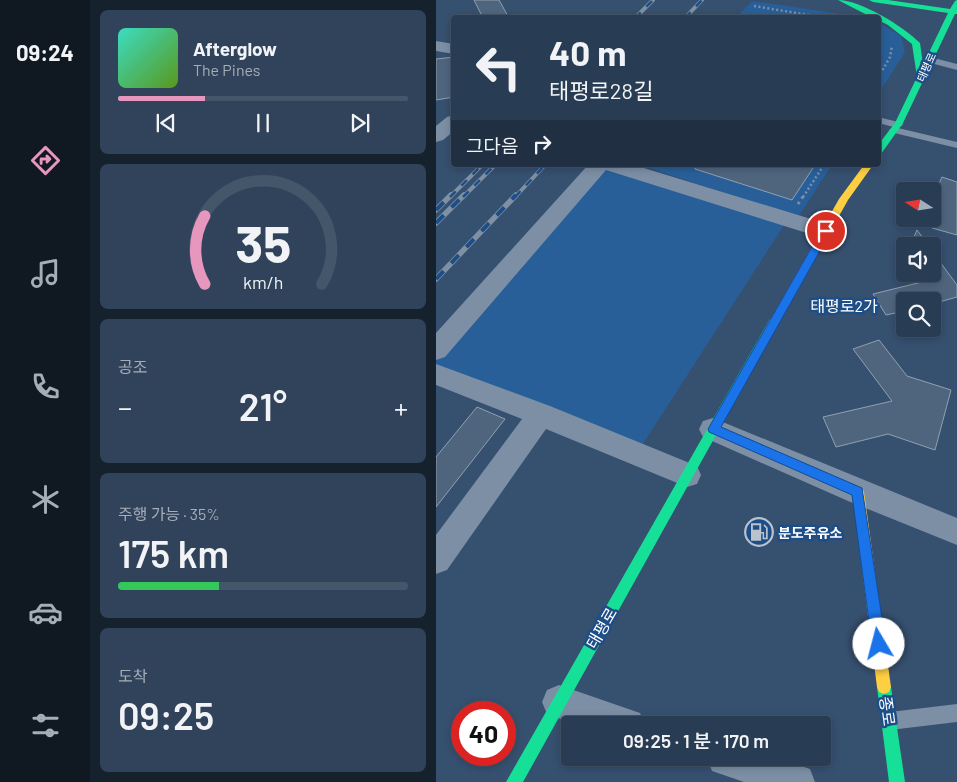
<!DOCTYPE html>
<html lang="ko">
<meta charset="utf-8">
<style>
:root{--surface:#283c53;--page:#30435a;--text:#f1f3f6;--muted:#a5adb8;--line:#44566a;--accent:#e797bd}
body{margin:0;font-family:Barlow,"Noto Sans KR",sans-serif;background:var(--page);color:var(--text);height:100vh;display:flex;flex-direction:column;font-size:19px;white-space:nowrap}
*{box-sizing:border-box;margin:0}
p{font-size:16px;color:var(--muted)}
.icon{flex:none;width:28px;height:28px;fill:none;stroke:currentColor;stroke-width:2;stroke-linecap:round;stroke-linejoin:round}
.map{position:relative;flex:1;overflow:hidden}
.details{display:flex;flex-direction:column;gap:10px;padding:10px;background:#16212e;width:346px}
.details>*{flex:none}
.banner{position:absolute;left:15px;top:15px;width:430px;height:152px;border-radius:5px;box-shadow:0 2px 8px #0003,0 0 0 1px var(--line);background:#283c53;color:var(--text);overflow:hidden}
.needle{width:32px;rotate:282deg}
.tools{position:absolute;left:460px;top:182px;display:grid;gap:10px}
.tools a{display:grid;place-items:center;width:45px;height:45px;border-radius:5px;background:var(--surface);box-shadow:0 2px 8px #0003,0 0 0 1px var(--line);font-size:25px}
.speed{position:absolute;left:15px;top:701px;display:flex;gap:10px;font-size:25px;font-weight:700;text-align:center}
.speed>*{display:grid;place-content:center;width:65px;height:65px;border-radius:50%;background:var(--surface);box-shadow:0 2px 8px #0003,0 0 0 1px var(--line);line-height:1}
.speed .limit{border:8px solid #d22;background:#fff;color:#111}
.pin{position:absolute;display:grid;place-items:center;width:42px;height:42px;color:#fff;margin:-21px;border:2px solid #fff;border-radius:50%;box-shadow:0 1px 5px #0007}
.me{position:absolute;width:55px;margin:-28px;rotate:352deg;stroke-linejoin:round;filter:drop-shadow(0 0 4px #0008)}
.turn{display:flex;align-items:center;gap:18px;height:105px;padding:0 15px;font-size:22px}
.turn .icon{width:65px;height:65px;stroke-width:2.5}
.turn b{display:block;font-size:35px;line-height:42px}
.then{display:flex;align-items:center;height:48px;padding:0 15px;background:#0003;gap:10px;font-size:19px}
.big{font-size:38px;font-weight:600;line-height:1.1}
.details .widget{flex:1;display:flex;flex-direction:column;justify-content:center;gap:8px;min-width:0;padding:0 18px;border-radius:8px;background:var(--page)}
.details .dial{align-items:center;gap:0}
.dial svg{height:130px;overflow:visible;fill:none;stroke:var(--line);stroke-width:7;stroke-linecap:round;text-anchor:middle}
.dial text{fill:var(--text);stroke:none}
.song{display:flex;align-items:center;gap:15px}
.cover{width:60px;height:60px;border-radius:8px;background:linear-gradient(135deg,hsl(170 70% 55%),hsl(90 70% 35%))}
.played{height:5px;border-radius:2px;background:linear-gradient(90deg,var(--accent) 30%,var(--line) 30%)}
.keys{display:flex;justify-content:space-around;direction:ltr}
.heat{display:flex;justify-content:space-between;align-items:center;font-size:28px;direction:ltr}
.charge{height:8px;border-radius:4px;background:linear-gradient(90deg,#34c759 35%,var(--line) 0)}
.trip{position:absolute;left:125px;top:716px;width:270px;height:50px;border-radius:5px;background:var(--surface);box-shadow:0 2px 8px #0003,0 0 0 1px var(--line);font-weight:600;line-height:50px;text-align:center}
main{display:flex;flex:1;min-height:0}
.dock{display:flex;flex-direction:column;width:90px;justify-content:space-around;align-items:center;background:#101821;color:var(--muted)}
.dock .icon{width:35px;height:35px}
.dock .on{color:var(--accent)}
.dock b{font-size:22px;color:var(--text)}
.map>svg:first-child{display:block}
.green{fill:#295f99}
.building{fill:#4f657e;stroke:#90a0b2}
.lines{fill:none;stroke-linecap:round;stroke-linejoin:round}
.path-far1{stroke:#7c8fa5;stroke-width:2.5;stroke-dasharray:2 2.5;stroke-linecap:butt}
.path{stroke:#7c8fa5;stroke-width:3;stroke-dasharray:2.5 4;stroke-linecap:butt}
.lane{fill:#7c8fa5;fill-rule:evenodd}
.street{fill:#7c8fa5;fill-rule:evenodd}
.fast{fill:#16e098;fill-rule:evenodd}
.slow{fill:#ffcf43;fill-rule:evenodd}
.rail-far1-casing{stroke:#7d90a4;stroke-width:4}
.rail-casing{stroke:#7d90a4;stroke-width:5.5}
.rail-far1{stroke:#1e4e87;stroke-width:2.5;stroke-dasharray:8;stroke-linecap:butt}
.rail{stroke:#1e4e87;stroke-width:4;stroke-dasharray:11;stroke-linecap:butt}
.route{fill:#1a73e8;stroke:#114b97}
.labels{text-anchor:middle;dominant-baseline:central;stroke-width:5;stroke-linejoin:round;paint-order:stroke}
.far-street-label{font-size:11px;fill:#fff;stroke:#1e4e87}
.poi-label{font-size:14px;font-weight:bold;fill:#fff;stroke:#1e4e87;text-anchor:start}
.quarter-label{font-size:16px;fill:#fff;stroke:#1e4e87}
.near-street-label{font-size:16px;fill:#fff;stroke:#1e4e87}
</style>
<main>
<nav class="dock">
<b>09:24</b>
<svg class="icon on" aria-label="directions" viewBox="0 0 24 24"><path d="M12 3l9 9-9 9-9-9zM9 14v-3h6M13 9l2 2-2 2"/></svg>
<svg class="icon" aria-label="music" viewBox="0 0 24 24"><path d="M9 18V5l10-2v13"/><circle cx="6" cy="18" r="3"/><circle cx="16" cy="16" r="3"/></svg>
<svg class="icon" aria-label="phone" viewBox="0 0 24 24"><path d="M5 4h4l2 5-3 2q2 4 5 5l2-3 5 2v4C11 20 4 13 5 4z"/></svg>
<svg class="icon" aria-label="climate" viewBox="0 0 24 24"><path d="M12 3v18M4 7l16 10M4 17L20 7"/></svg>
<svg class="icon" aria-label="car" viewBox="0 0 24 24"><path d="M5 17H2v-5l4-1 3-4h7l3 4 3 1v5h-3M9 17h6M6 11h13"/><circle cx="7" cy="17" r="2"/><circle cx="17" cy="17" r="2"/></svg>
<svg class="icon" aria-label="filters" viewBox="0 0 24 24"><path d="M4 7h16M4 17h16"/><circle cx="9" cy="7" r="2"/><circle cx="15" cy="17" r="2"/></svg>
</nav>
<section class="details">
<div class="widget">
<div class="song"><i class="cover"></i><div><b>Afterglow</b><p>The Pines</p></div></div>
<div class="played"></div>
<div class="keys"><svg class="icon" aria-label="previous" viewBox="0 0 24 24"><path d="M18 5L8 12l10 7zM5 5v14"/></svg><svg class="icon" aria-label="pause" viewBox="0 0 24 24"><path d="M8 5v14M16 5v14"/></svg><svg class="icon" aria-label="next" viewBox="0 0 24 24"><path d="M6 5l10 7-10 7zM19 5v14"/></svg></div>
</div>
<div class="widget dial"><svg viewBox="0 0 100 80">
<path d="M14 69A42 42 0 1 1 86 69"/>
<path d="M14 69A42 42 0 0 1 14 27" stroke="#e797bd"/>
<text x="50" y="56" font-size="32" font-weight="700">35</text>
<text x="50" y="72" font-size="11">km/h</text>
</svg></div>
<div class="widget"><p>공조</p>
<div class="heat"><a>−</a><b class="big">21°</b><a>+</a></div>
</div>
<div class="widget"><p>주행 가능 · 35%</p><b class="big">175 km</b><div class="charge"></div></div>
<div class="widget"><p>도착</p><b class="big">09:25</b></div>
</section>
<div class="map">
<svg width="521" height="782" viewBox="0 0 521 782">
<rect width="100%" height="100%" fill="#36506f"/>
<path class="green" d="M 317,1 L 425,17 L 300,17 Z
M 443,23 L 465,36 L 469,52 L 443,93 Z
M 163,165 L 352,219 L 201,453 L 0,374 L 0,350 Z
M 204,165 L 396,165 L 362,217 Z"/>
<path class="building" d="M 38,0 L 63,0 L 73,18 L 47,18 Z
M 18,57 L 18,97 L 0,100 L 0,59 Z
M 260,165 L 379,165 L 356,200 L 259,169 Z
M 506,177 L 521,182 L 521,235 L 496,228 L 496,199 Z
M 481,230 L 493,246 L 472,246 L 474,246 Z
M 496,251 L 521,285 L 521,297 L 496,304 L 496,301 L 469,301 L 469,311 L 450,315 L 437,294 L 486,282 L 480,274 L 496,274 Z
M 443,340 L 471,376 L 515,390 L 499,450 L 452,434 L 400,447 L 387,417 L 456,401 L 417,349 Z
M 41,407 L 69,419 L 0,507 L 0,457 Z"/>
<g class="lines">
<path class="path-far1" d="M 318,6 L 391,18
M 442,78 L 454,57 L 456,46
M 367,197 L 388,165"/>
<path class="path" d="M 362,204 L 368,195"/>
<path class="lane" d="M 494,57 L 521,64 L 521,70 L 491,62 L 491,58 Z
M 442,117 L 466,123 L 467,125 L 462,128 L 521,142 L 521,148 L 454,132 L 453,130 L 458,127 L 442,123 Z
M 521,704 L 521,722 L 454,730 L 448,727 L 445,721 L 448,715 L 454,712 Z"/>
<path class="street" d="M 0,41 L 18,44 L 18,54 L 0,51 Z
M 18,115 L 18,131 L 7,140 L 0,142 L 0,126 L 11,117 Z
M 152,165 L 198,165 L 398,226 L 401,231 L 398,236 L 390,239 L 170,170 L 9,357 L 0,360 L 0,333 Z
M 0,364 L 114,406 L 261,466 L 265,475 L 261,484 L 251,487 L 110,429 L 11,570 L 0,574 L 0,535 L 86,419 L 0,385 Z
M 277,418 L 521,518 L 521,545 L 412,501 L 267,437 L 263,429 L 267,421 Z
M 123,685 L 204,713 L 209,725 L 141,725 L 111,714 L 106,702 L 111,690 Z
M 271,758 L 341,758 L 374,769 L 379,782 L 308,782 L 276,771 Z"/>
<path class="fast" d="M 402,0 C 425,0 468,27 484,43 L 487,65 L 512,13 L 437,2 L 433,0 L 452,0 L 514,9 L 519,1 L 521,0 L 521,14 L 519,14 L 467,123 L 445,154 L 442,155 L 442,145 L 459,123 L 481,77 L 476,44 L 452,25 L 442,20 L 442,18 L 437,18 Z
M 338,318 L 343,322 L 87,782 L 70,782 L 334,319 Z
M 448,680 L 453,682 L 455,687 L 469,782 L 453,782 L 441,687 L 443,682 Z"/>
<path class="slow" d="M 428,165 L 437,165 L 412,200 L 342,325 L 334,325 L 333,322 L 403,199 Z
M 422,487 L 426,488 L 428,492 L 455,687 L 453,692 L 448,694 L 443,692 L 441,687 L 416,492 L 418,488 Z"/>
<defs>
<path id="rail-far1" d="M 199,18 L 217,0
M 249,18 L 266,0
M 14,197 L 46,165
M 27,197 L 59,165
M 79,197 L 109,165"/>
<path id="rail" d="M 0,210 L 15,195
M 0,223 L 28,195
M 0,279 L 80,195"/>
</defs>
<use href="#rail-far1" class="rail-far1-casing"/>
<use href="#rail" class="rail-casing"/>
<use href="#rail-far1" class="rail-far1"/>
<use href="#rail" class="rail"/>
</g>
<path class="route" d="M 390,228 L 395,231 L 285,427 L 426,488 L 450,644 L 448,649 L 443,651 L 438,649 L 436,644 L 416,495 L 273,432 L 272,429 L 385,231 Z"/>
<defs>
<symbol id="fuel-ring" viewBox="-11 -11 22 22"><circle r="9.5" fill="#1e4e87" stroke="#b9c2cd" stroke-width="1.5"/><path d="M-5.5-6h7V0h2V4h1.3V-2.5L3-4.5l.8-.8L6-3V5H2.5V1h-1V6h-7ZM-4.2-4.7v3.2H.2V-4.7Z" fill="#b9c2cd"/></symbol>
</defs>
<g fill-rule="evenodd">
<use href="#fuel-ring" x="307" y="516" width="32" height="32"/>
</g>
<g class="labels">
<g class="far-street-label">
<text transform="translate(490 67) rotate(-66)">태평로</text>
</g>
<g class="poi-label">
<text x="342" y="532">분도주유소</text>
</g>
<g class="quarter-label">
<text x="408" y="305">태평로2가</text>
</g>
<g class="near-street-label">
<text transform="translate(165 628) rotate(-60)">태평로</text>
<text transform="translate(452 711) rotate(82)">종로</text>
</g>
</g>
</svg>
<div class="tools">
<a><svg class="needle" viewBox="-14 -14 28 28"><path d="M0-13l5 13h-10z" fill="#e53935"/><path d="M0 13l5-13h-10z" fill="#a5adb8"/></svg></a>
<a><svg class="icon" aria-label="sound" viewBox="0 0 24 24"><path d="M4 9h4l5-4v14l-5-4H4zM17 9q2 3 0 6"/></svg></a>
<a><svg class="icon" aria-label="search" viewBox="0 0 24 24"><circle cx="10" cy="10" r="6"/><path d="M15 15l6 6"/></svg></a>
</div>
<div class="speed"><div class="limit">40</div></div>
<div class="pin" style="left:390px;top:231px;background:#d93025"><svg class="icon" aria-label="arrive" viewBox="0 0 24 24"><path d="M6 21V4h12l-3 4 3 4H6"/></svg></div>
<svg class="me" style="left:443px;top:644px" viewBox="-20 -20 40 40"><circle r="19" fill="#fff"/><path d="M0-13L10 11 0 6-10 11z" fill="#1a73e8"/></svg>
<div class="trip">09:25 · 1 분 · 170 m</div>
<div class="banner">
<div class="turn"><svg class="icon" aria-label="left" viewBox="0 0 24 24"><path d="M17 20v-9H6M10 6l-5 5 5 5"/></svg><div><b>40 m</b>태평로28길</div></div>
<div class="then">그다음<svg class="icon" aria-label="right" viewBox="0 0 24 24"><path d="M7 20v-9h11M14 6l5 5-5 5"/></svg></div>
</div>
</div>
</main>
